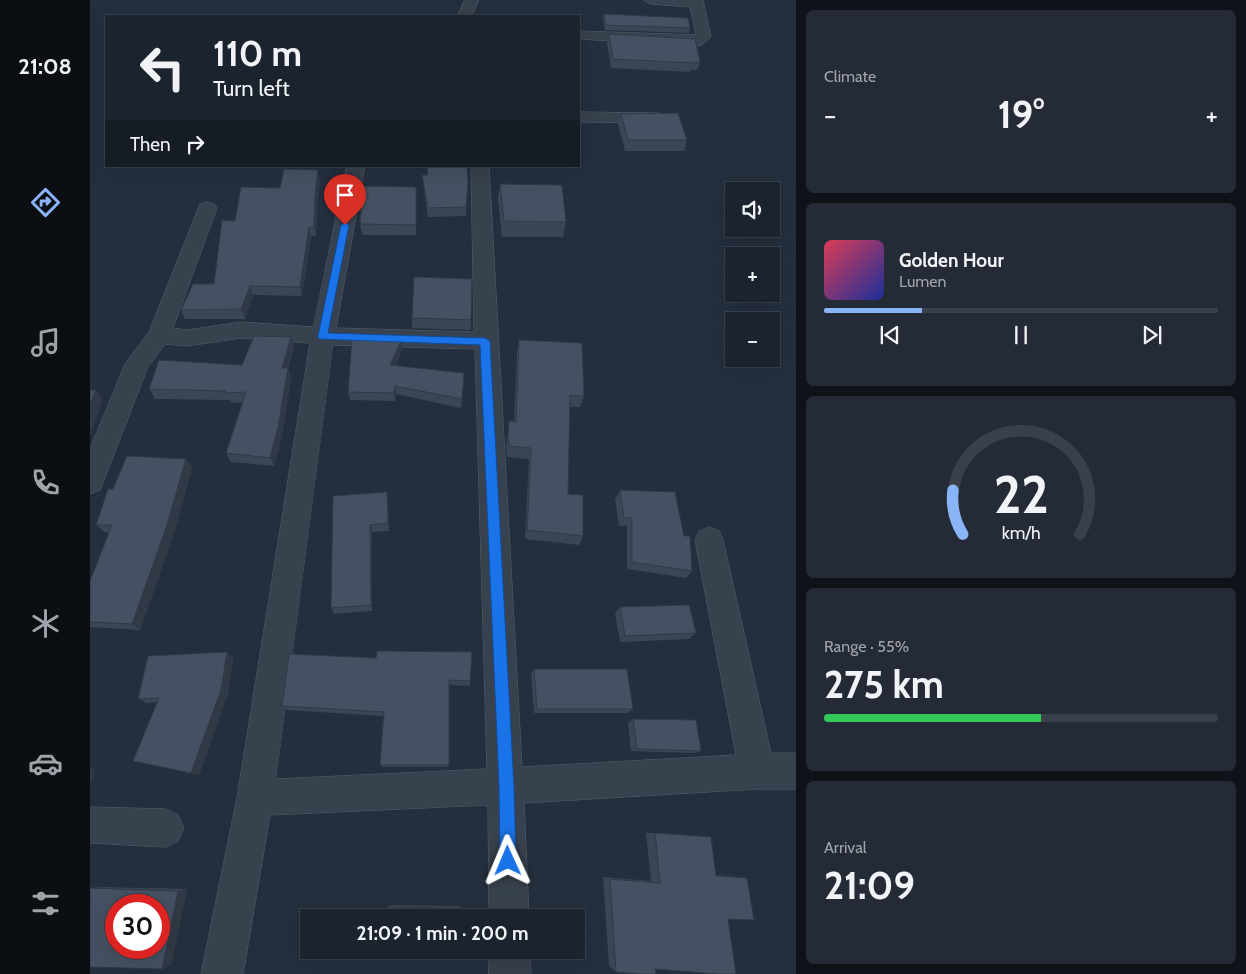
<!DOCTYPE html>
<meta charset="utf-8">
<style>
:root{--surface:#1b232e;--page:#242b36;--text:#f1f3f6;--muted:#a0a4aa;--line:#39404a;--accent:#8ab4f8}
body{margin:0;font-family:Cabin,sans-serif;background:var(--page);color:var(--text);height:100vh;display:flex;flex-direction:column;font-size:19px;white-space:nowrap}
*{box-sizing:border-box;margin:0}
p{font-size:16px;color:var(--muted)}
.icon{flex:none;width:28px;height:28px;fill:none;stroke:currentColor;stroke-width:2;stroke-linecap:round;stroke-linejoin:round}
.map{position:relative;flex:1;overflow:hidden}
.details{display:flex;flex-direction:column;gap:10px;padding:10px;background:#0f1319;width:450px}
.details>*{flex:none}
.hud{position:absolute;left:15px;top:15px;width:475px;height:152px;border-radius:0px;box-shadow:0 5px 20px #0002,0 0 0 1px var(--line);background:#1b232e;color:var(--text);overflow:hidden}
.fabs{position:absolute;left:635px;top:182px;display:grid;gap:10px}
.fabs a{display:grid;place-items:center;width:55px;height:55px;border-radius:0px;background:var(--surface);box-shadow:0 5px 20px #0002,0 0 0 1px var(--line);font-size:25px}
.speed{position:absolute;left:15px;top:894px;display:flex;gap:10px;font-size:25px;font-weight:700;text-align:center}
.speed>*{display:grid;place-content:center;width:65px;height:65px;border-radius:50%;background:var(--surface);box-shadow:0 5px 20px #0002,0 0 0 1px var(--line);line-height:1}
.speed .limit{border:8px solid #d22;background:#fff;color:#111}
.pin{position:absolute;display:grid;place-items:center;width:42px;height:42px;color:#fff;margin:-51px -21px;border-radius:50% 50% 50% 0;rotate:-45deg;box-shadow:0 0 5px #0007}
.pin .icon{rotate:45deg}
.me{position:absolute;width:55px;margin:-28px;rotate:359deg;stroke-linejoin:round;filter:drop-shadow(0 0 4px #0008)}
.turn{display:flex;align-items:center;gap:18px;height:105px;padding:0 25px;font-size:22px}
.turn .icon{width:65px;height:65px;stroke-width:2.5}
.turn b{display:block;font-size:35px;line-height:42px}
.then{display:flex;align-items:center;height:48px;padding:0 25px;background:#0003;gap:10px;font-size:19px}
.big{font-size:38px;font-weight:700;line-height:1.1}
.details .card{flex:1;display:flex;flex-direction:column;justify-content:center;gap:8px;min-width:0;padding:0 18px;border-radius:8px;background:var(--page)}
.details .dial{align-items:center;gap:0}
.dial svg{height:130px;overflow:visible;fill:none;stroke:var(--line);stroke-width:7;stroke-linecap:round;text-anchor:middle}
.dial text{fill:var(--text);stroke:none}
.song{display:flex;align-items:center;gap:15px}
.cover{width:60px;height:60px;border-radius:8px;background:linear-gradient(135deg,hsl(350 70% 55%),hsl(230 70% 35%))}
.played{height:5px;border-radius:2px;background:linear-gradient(90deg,var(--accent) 25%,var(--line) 25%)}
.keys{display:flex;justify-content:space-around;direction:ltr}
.heat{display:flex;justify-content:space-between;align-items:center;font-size:28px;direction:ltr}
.charge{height:8px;border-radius:4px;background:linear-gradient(90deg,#34c759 55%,var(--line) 0)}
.trip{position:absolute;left:210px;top:909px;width:285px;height:50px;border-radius:0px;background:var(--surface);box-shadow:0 5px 20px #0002,0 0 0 1px var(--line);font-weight:700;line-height:50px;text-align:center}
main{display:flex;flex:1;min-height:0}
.tabs{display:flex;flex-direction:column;width:90px;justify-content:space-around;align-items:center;background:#0b0e12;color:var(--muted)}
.tabs .icon{width:35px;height:35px}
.tabs .current{color:var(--accent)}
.tabs b{font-size:22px;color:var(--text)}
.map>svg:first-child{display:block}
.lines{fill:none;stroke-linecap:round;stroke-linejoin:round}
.minor-casing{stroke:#565f6c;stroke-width:1}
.minor{fill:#38414e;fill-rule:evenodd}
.wall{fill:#3b4654}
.shaded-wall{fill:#303945}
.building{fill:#455162;stroke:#303945;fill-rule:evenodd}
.route{fill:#1a73e8;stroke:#114b97}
</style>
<main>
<nav class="tabs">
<b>21:08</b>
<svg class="icon current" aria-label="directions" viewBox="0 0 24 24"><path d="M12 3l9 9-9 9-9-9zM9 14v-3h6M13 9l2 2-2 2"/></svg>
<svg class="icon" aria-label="music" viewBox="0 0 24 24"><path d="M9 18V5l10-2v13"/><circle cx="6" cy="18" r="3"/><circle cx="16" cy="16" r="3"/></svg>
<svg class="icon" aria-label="phone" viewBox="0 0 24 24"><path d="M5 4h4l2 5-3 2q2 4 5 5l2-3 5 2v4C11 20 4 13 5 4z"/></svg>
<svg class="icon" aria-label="climate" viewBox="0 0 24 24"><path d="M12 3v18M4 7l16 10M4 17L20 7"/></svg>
<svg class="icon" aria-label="car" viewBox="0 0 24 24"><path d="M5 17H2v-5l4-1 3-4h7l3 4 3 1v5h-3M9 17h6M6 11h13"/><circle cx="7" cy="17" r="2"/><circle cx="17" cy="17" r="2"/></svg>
<svg class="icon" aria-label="filters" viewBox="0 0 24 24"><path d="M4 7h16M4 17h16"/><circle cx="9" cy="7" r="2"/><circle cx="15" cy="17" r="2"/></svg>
</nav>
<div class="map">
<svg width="706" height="974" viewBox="0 0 706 974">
<rect width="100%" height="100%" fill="#242f3e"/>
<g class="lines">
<defs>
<path id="minor" d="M 375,0 L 389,0 L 382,16 L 368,16 Z
M 554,0 L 613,0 L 621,37 L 613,44 L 608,46 L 489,39 L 489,31 L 606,35 L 600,7 L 561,4 Z
M 489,112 L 567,113 L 573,114 L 576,118 L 573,122 L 567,123 L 489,122 Z
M 257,166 L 275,166 L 246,328 L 384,332 L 381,166 L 399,166 L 432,767 L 646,755 L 605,540 L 609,531 L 619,527 L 629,531 L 633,540 L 681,753 L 706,753 L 706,789 L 667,789 L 434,803 L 439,918 L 399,918 L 398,805 L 180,815 L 153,974 L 111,974 L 147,798 L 220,343 L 151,338 L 97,346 L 75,344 L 58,367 L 10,490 L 0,494 L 0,449 L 35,364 L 59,332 L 110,204 L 117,202 L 124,204 L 127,208 L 83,328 L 97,330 L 151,322 L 223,327 ZM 243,345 L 385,349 L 397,769 L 186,779 Z
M 0,807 L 75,809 L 88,815 L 94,828 L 88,841 L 75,847 L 0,843 Z
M 400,950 L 440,950 L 441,974 L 399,974 Z"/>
</defs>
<use href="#minor" class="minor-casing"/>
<use href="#minor" class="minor"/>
</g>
<path class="wall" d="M 514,14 L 600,28 L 599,33 L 515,30 L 513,19 Z
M 519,34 L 610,62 L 607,70 L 601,70 L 600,72 L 521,68 L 517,43 Z
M 531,114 L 597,140 L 594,151 L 535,151 L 528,124 Z
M 332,175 L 378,183 L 376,216 L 338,217 L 333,184 Z
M 230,180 L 227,207 L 226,236 L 221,236 L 212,296 L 163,295 L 155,319 L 95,319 L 91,310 L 124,284 L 145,221 L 190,188 Z
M 410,184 L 476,222 L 473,237 L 412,237 L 408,199 Z
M 326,198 L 326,235 L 272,235 L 270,224 Z
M 322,318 L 381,320 L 381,330 L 322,328 Z
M 201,337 L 204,347 L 198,369 L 201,378 L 192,436 L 184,466 L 141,462 L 136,453 L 153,402 L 141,403 L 140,400 L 65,399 L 59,389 L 152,365 Z
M 429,340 L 494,396 L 490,407 L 480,407 L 478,494 L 493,536 L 489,545 L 435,539 L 439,459 L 417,457 L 416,447 L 419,421 L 424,421 L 427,352 Z
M 312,350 L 305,366 L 374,381 L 371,408 L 306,394 L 305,401 L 260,400 L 258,392 Z
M 96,459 L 102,468 L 84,533 L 50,630 L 0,627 L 0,581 L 19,533 L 14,532 L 6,525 Z
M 530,490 L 594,536 L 602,571 L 596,578 L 537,569 L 537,526 L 529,526 L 525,499 Z
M 243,496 L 298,500 L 299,531 L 282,532 L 282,611 L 244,614 L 241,608 Z
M 530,607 L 606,633 L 599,639 L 530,642 L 525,613 Z
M 137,652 L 143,658 L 138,694 L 109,775 L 43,761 L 67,702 L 57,703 L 48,699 Z
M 199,654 L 380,681 L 380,686 L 359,685 L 358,767 L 292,767 L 290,765 L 293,716 L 197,710 L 192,706 Z
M 444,669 L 543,709 L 537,713 L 444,713 L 441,674 Z
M 543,719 L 611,751 L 604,753 L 541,751 L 538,723 Z
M 556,833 L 565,833 L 626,875 L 657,878 L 638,919 L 565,969 L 526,972 L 519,966 L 513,877 L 561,881 Z
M 11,887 L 97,889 L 81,965 L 0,888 Z
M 299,905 L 370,906 L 370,908 L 298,907 Z"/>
<path class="shaded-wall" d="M 228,170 L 230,180 L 227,207 L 226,236 L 224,227 L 225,197 Z
M 219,227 L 221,236 L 212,296 L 210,287 Z
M 160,286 L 163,295 L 155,319 L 151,309 Z
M 201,337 L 204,347 L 198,369 L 201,378 L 192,436 L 184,466 L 180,458 L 192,368 Z
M 311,341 L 312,350 L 301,374 L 300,365 Z
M 305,386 L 306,394 L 305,401 L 304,393 Z
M 6,390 L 13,399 L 0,436 L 0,405 Z
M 96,459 L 102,468 L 84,533 L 50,630 L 42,624 Z
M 297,492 L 298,500 L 299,531 L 298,523 Z
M 280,525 L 282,532 L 282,611 L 281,605 Z
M 137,652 L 143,658 L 138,694 L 109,775 L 101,773 Z
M 0,767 L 6,769 L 0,785 Z
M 97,889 L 81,965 L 72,969 L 88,891 Z"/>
<path class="building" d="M 514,14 L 598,18 L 600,28 L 516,25 Z
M 519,34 L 605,39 L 610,62 L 603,62 L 603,63 L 523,59 Z
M 588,113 L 597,140 L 538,140 L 531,114 Z
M 337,166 L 377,166 L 378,183 L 376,207 L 338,208 L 332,175 L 338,175 Z
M 194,169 L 228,170 L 225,197 L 224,227 L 219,227 L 210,287 L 160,286 L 151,309 L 91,310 L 103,284 L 124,284 L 132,220 L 145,221 L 151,187 L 190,188 Z
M 410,184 L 472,185 L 476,222 L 414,221 Z
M 270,186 L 326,187 L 326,225 L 270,224 L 272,199 Z
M 324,277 L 382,279 L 381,320 L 322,318 Z
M 164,336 L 201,337 L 192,368 L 198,368 L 188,427 L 180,458 L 136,453 L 156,392 L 136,393 L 136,391 L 59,389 L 69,360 L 152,365 Z
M 262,338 L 311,341 L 300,365 L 374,373 L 372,399 L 305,386 L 304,393 L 258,392 Z
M 429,340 L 492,343 L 494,396 L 480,395 L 478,494 L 493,495 L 493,536 L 437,530 L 441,448 L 419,446 L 418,437 L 419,421 L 426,422 Z
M 0,390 L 6,390 L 0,405 Z
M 37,456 L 96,459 L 77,525 L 42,624 L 0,622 L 0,581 L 22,525 L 6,525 L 18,489 L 23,489 Z
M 530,490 L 585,492 L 594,536 L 600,536 L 602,571 L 542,562 L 542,518 L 534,518 Z
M 297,492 L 298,523 L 280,525 L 281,605 L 241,608 L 243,496 Z
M 599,605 L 606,633 L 535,636 L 530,607 Z
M 287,651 L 382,652 L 380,681 L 359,680 L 359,765 L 290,765 L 294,712 L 192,706 L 199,654 L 286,658 Z
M 137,652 L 131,690 L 101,773 L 43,761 L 69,698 L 48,699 L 58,656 Z
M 444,669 L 537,669 L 543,709 L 447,709 Z
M 543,719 L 606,720 L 611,751 L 547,749 Z
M 565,833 L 621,837 L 626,876 L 657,878 L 664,920 L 638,919 L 646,974 L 627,974 L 565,969 L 566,974 L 549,974 L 526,972 L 520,879 L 570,883 Z
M 0,888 L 88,891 L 72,969 L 0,967 ZM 26,905 L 69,905 L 69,948 L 26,948 Z
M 298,907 L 370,908 L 370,918 L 297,918 Z
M 295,950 L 370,950 L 370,958 L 295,955 Z"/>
<path class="route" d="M 255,222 L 259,225 L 238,333 L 395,338 L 400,341 L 424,786 L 426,861 L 424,867 L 418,869 L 413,867 L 410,861 L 409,786 L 390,345 L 229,339 L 228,336 L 251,225 Z"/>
</svg>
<div class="fabs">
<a><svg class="icon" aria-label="sound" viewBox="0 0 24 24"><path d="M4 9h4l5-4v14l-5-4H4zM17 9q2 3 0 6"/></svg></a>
<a>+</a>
<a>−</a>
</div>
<div class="speed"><div class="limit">30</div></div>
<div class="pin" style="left:255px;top:225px;background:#d93025"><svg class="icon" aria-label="arrive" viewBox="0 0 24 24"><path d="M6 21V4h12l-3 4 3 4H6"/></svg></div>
<svg class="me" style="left:418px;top:861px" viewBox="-20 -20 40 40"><path d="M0-17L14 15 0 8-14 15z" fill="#1a73e8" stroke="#fff" stroke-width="4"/></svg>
<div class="trip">21:09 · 1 min · 200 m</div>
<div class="hud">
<div class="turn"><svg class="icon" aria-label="left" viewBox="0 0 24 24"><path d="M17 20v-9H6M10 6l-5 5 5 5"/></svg><div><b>110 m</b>Turn left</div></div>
<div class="then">Then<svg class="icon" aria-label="right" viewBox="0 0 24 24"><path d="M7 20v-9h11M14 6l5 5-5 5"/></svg></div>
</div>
</div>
<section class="details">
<div class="card"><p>Climate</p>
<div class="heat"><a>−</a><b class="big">19°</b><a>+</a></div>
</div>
<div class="card">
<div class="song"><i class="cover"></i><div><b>Golden Hour</b><p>Lumen</p></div></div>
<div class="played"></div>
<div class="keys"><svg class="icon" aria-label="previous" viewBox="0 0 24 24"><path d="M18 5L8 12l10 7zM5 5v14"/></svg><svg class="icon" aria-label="pause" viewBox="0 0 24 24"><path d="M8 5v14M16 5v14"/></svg><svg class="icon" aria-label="next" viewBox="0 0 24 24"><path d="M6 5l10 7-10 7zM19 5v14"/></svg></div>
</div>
<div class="card dial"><svg viewBox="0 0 100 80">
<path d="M14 69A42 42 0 1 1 86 69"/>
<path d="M14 69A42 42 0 0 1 8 42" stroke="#8ab4f8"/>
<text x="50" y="56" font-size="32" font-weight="700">22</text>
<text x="50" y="72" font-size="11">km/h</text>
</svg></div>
<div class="card"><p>Range · 55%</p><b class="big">275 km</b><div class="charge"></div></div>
<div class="card"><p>Arrival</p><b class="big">21:09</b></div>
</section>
</main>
